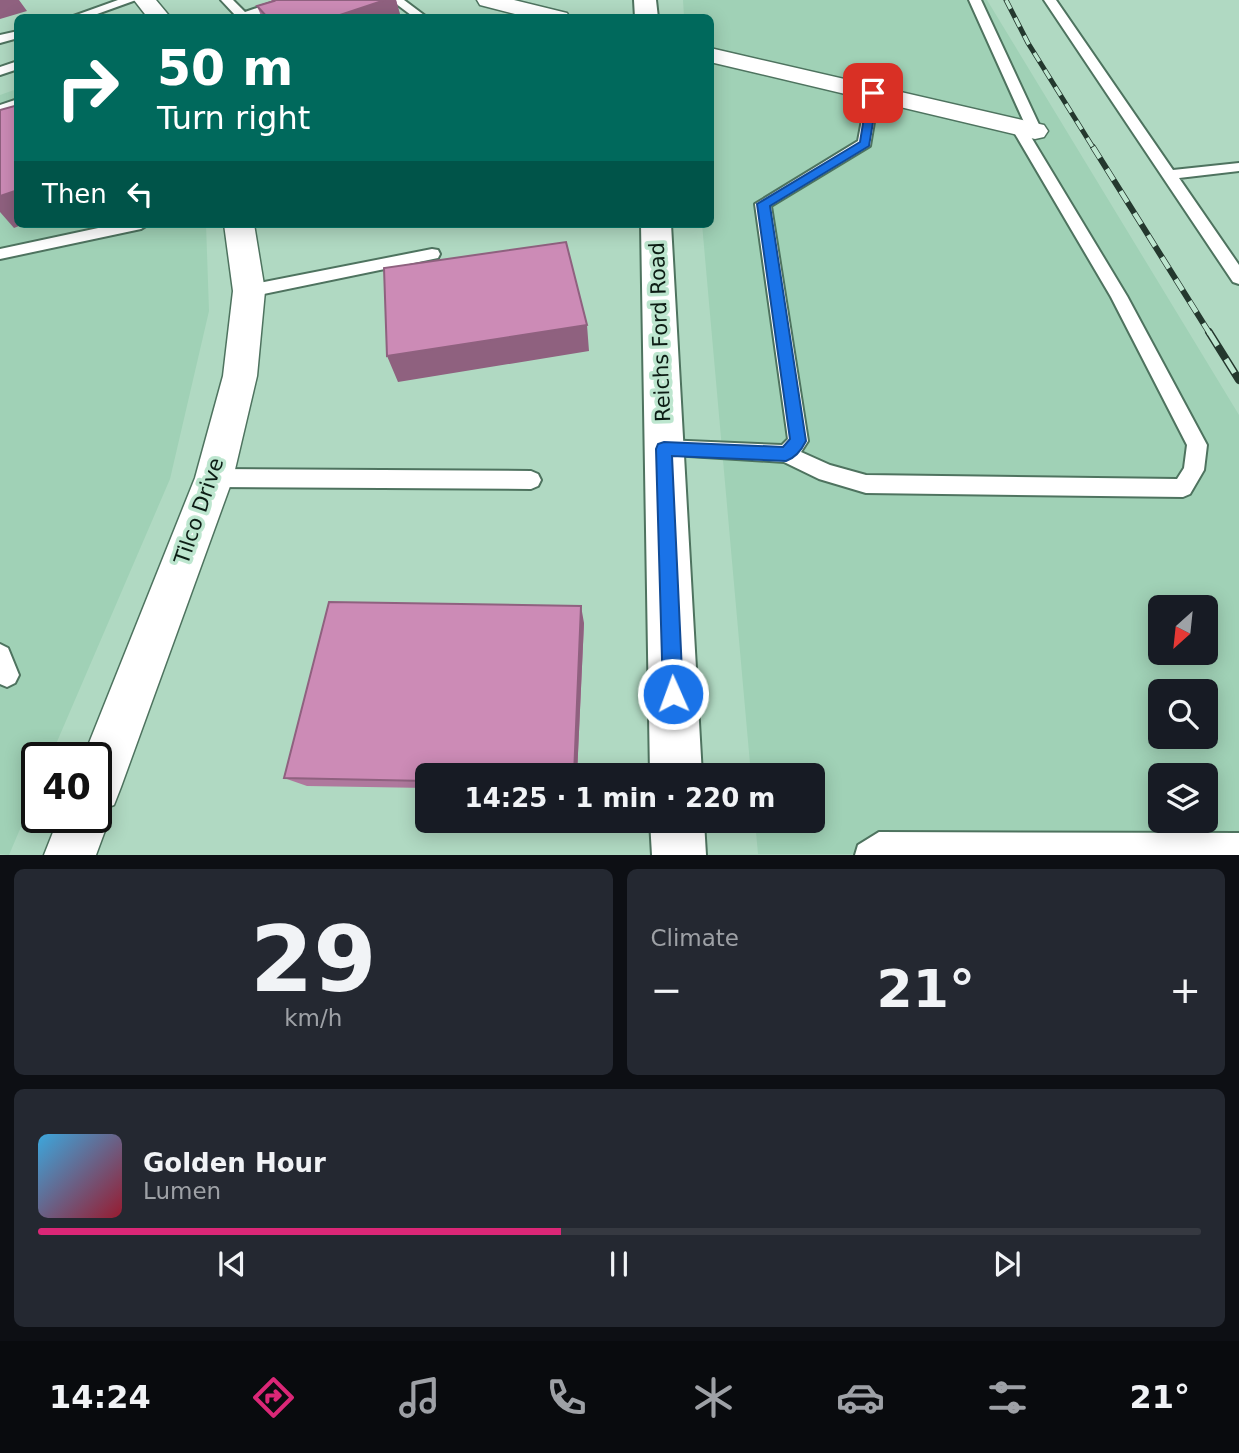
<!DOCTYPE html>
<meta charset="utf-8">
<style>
:root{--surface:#171b24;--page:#242831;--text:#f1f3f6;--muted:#9ea1a6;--line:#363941;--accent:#db2777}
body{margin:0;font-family:"DejaVu Sans",sans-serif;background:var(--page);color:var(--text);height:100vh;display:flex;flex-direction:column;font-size:26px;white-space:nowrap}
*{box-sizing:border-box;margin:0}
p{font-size:23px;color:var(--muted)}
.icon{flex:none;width:38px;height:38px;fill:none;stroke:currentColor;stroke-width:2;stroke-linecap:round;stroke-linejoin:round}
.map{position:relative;height:855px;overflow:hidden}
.panel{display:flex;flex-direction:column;gap:14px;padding:14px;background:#0d0f14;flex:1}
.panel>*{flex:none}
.banner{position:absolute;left:14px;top:14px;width:700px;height:214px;border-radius:10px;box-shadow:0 4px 18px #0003;background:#00695c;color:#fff;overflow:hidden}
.needle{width:46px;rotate:207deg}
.controls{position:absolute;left:1148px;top:595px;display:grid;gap:14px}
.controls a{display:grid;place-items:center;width:70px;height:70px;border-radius:10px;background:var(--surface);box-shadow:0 4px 18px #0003;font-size:35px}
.speed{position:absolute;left:21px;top:742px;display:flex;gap:14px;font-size:35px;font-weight:700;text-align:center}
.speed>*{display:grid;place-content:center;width:91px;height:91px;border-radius:50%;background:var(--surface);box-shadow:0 4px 18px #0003;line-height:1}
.speed .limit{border:4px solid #111;border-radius:10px;background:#fff;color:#111}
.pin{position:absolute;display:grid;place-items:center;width:60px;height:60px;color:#fff;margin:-30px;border-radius:14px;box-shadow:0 4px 10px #0006}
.me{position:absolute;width:77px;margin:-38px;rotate:358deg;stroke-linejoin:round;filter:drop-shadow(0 0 5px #0008)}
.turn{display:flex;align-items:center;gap:24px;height:147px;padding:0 28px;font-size:32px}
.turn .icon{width:91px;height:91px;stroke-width:2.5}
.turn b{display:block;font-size:49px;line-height:60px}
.then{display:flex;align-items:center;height:66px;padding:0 28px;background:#0003;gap:14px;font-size:26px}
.big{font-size:52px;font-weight:700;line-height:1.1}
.panel .card{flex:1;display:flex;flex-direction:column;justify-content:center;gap:10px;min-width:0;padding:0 24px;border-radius:10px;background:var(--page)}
.panel .dial{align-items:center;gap:0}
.dial b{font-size:91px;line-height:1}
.song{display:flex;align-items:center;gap:21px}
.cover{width:84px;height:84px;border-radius:10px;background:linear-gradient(135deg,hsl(200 70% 55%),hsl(350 70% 35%))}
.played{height:7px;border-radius:4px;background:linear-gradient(90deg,var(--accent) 45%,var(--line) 45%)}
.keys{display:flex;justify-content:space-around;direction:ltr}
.heat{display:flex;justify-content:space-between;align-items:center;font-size:38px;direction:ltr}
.panel .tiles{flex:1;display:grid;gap:14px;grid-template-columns:1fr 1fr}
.card:last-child{grid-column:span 2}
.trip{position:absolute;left:415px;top:763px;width:410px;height:70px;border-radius:10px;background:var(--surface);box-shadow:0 4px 18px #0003;font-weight:700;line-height:70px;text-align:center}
.menu{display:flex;height:112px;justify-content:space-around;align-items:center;background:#090b0e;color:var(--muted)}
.menu .icon{width:49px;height:49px}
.menu .current{color:var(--accent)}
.menu b{font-size:32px;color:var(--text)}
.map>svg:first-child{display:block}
.built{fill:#a0d1b6;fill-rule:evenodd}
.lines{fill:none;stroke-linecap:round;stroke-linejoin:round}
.service-casing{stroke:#4e735f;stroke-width:4}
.minor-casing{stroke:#4e735f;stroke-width:3}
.tertiary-casing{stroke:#4e735f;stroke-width:4}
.service{fill:#fff;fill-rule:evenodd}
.minor{fill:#fff;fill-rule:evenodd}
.tertiary{fill:#fff;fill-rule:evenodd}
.rail-far2-casing{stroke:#24382e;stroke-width:5}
.rail-far1-casing{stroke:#24382e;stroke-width:6}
.rail-casing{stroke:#24382e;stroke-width:8}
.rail-far2{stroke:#bde6cf;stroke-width:3.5;stroke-dasharray:10;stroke-linecap:butt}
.rail-far1{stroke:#bde6cf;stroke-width:4.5;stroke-dasharray:13;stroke-linecap:butt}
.rail{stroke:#bde6cf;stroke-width:5;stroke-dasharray:16;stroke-linecap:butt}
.wall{fill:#af789d}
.shaded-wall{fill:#8f617f}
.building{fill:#cc8bb6;stroke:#8f617f;stroke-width:2}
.route{fill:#1a73e8;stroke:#114b97;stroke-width:2}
.labels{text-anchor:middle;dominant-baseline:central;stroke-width:7;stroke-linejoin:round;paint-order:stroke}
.street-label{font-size:21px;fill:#0c1c14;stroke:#bde6cf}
</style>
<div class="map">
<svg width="1239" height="855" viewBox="0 0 1239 855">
<rect width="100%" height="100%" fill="#b0d9c2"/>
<path class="built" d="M 683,0 L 987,0 L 1239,415 L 1239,854 L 758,854 L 755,821 L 812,821 L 812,775 L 751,775 L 702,224 L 710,224 L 710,18 L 684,17 ZM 1160,607 L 1206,607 L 1206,653 L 1160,653 ZM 1160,691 L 1206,691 L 1206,737 L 1160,737 ZM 1160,775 L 1206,775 L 1206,821 L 1160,821 Z
M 17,89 L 18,224 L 206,224 L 209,311 L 170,479 L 50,758 L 37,758 L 37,789 L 9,855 L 0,854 L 0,95 Z"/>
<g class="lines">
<defs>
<path id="service" d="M 118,0 L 136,0 L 86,18 L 68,18 Z
M 221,0 L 233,0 L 245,12 L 280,0 L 297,0 L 251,18 L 233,18 L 235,15 Z
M 391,0 L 404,0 L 428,18 L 415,18 Z
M 969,0 L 981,0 L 1042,131 L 1040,134 L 1035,135 L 1028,131 Z
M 1044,0 L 1056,0 L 1173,170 L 1239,163 L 1239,171 L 1179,178 L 1239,265 L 1239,284 L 1233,282 Z
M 18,31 L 18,38 L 0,43 L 0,35 Z
M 18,61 L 18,69 L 0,75 L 0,67 Z
M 873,89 L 879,93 L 870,146 L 771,206 L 808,441 L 801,452 L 830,465 L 866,475 L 1177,479 L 1184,468 L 1187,445 L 1111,297 L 1011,127 L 1018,123 L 1025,127 L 1127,296 L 1207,445 L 1204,470 L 1190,494 L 1183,497 L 866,493 L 819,479 L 784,462 L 657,454 L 654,448 L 657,442 L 664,440 L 782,445 L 788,439 L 755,204 L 858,141 L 867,93 Z
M 18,99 L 18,108 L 0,113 L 0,105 Z
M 117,224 L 149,224 L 141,229 L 0,259 L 0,249 Z
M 432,249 L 438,250 L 440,254 L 438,258 L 249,297 L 241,291 L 249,285 Z
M 214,469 L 531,471 L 538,474 L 541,480 L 538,486 L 531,489 L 214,487 L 207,484 L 204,478 L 207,472 Z
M 0,644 L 8,648 L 19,675 L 15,683 L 7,687 L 0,684 Z
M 879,832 L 1239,833 L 1239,855 L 855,855 L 858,845 Z"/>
<path id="minor" d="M 134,0 L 156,0 L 171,18 L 148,18 Z
M 477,0 L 514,0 L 567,13 L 570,18 L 531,18 L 480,5 Z
M 710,48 L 1035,123 L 1044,125 L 1048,131 L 1044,137 L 1035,139 L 710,62 Z
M 224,224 L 254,224 L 265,291 L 257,376 L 233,478 L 121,787 L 114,805 L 106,808 L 110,817 L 96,855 L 44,855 L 59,817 L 96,817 L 96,758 L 83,758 L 195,478 L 223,376 L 233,291 Z"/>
<path id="tertiary" d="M 634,0 L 656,0 L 658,18 L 635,18 Z
M 641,224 L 671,224 L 702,775 L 650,775 Z
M 650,821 L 704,821 L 706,855 L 652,855 Z"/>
</defs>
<use href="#service" class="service-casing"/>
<use href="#minor" class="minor-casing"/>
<use href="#tertiary" class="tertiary-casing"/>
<use href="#service" class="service"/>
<use href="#minor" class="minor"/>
<use href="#tertiary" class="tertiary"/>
<defs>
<path id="rail-far2" d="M 1006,0 L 1028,43 L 1094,149"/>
<path id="rail-far1" d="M 1093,147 L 1210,334"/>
<path id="rail" d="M 1209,332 L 1239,380"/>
</defs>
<use href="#rail-far2" class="rail-far2-casing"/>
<use href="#rail-far1" class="rail-far1-casing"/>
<use href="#rail" class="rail-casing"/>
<use href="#rail-far2" class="rail-far2"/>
<use href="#rail-far1" class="rail-far1"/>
<use href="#rail" class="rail"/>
</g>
<path class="wall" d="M 271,0 L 396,0 L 401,18 L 262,18 L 257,6 L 272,2 Z
M 584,623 L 577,775 L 427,775 L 427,788 L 307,786 L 284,778 Z"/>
<path class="shaded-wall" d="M 0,0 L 19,0 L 27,11 L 0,19 Z
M 385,0 L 396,0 L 401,18 L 331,18 Z
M 18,190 L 18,224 L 24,224 L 14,228 L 0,212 L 0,196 Z
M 587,325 L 589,351 L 398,382 L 387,356 Z
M 581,606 L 584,623 L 577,775 L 574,775 Z"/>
<path class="building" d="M 273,0 L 385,0 L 331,18 L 268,18 L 257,6 L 274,1 Z
M 18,105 L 18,190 L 0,196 L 0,110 Z
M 566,242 L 587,325 L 387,356 L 384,268 Z
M 329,602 L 581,606 L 574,775 L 427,775 L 427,781 L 284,778 Z"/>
<path class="route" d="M 873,90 L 878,93 L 869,146 L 770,206 L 806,441 C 802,449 795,458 786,461 L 672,456 L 683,694 L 680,701 L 673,704 L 666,701 L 663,694 L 656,449 L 658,444 L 664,442 L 783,447 L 790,439 L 757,204 L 860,142 L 868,93 Z"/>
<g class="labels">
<g class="street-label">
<text transform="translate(660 332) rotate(-92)">Reichs Ford Road</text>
<text transform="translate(199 511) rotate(-71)">Tilco Drive</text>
</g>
</g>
</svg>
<div class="controls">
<a><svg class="needle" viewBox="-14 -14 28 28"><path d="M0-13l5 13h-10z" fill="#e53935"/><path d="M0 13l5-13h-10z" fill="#9ea1a6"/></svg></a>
<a><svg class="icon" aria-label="search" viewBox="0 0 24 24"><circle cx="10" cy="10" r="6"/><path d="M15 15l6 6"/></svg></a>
<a><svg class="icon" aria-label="layers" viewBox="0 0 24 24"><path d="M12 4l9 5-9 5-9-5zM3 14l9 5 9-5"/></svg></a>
</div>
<div class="speed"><div class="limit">40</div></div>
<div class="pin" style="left:873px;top:93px;background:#d93025"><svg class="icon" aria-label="arrive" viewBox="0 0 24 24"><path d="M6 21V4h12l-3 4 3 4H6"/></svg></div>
<svg class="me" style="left:673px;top:694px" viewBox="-20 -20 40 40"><circle r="17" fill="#1a73e8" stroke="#fff" stroke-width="3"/><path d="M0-11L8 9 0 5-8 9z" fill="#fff"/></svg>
<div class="trip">14:25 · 1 min · 220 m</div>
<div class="banner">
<div class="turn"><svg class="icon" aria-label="right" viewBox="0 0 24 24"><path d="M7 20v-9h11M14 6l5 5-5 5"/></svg><div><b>50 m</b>Turn right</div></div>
<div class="then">Then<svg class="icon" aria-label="left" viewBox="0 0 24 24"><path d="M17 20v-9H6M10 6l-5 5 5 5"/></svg></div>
</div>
</div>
<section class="panel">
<div class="tiles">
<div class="card dial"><b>29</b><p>km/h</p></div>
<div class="card"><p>Climate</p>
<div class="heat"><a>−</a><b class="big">21°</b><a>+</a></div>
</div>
<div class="card">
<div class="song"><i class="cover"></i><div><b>Golden Hour</b><p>Lumen</p></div></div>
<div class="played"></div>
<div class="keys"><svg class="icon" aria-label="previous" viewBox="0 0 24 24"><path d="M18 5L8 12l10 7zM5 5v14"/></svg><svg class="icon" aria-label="pause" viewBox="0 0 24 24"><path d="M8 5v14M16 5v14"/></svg><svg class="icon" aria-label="next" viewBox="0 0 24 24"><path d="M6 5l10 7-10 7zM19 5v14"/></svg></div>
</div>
</div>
</section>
<nav class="menu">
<b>14:24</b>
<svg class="icon current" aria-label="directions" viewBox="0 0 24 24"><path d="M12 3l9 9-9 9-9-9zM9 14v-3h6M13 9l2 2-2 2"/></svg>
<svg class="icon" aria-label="music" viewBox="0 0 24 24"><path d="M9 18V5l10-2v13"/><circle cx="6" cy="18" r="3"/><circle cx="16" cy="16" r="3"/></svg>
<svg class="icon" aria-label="phone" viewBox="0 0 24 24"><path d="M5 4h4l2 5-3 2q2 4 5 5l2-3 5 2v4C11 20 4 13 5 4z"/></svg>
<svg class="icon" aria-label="climate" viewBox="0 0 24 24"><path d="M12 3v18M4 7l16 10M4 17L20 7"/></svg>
<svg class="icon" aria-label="car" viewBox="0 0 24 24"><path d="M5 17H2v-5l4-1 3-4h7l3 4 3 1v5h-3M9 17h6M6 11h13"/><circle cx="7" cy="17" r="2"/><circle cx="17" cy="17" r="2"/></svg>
<svg class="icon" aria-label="filters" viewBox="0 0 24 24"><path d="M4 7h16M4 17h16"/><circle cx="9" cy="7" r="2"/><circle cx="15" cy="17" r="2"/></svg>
<b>21°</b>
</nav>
